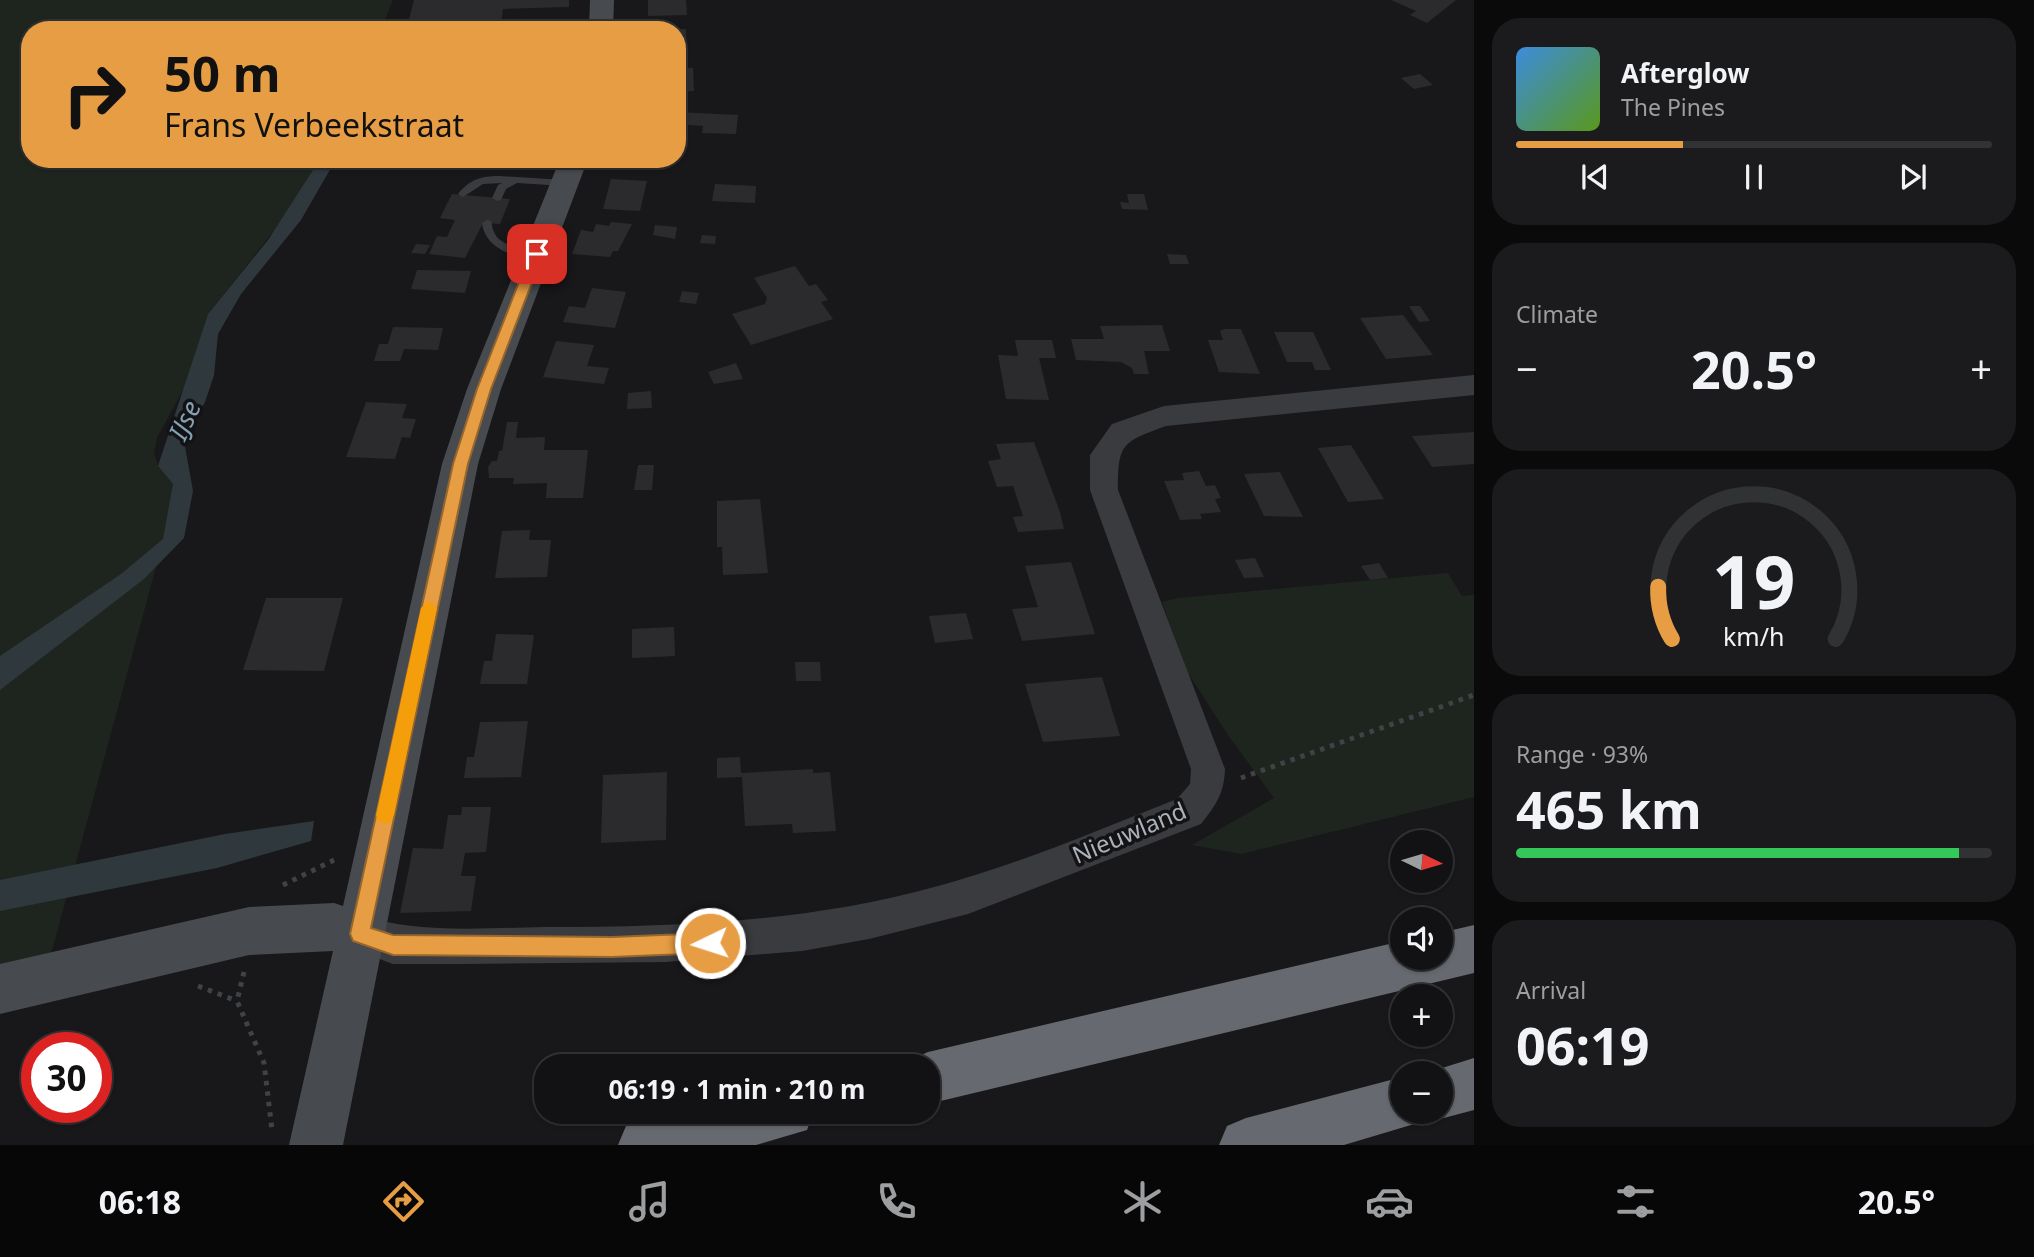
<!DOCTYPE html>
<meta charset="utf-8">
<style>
:root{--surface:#121214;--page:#1b1b1d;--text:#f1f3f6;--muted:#9c9ea0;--line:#313234;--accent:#e79d43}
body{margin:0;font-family:"Noto Sans",sans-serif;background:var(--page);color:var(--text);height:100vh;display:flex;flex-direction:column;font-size:26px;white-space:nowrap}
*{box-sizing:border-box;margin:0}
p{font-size:23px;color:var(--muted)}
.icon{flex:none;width:38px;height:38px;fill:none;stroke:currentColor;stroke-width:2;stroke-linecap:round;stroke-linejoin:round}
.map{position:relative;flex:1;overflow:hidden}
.side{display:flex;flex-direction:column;gap:18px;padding:18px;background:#0a0a0b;width:560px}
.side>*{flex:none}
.banner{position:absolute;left:21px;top:21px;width:665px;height:147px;border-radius:28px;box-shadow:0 2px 5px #0004,0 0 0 2px var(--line);background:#e79d43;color:#111;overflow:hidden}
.needle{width:46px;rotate:95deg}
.buttons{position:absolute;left:1390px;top:830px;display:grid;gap:14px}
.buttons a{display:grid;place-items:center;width:63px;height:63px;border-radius:50%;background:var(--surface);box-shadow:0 2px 5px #0004,0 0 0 2px var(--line);font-size:35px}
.speed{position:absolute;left:21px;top:1032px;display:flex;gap:14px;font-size:35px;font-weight:700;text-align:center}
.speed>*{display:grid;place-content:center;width:91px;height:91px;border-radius:50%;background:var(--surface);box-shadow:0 2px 5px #0004,0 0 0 2px var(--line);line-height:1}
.speed .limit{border:10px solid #d22;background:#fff;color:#111}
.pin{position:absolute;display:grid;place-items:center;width:60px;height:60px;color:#fff;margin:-30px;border-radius:14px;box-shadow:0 4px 10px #0006}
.me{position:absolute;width:77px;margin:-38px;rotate:266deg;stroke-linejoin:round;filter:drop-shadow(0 0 5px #0008)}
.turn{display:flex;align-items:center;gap:24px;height:147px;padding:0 28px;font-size:32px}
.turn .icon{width:91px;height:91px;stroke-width:2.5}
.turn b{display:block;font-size:49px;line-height:60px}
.big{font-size:52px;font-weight:700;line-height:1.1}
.side .widget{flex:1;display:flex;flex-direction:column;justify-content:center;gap:10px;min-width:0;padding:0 24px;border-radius:28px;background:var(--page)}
.side .dial{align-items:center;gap:0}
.dial svg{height:182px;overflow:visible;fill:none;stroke:var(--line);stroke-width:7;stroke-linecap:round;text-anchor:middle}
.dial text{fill:var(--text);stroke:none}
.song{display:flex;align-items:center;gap:21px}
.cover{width:84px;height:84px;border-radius:10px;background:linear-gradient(135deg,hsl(210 70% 55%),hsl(90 70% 35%))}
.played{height:7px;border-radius:4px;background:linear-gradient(90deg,var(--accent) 35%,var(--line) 35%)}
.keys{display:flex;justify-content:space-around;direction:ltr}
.heat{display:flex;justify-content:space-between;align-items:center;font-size:38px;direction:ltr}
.charge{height:10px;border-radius:5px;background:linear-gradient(90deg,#34c759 93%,var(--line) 0)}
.trip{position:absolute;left:534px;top:1054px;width:406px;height:70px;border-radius:28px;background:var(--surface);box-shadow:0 2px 5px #0004,0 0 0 2px var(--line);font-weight:700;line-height:70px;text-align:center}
.tab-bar{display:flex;height:112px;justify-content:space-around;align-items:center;background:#070708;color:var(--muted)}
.tab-bar .icon{width:49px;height:49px}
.tab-bar .selected{color:var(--accent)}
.tab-bar b{font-size:32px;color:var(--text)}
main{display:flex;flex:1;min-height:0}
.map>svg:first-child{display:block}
.green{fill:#1e251e}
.water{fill:#2f393d}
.building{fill:#2b2b2e}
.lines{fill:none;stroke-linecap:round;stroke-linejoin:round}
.path{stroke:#3f4246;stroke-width:5;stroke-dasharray:4.5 6;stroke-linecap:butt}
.lane{fill:#393b3f;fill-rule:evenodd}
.street{fill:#393b3f;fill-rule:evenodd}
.secondary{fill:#474a4f;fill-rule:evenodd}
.highway{fill:#66696f;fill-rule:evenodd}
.route{fill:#e79d43;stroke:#96662c;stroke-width:2}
.slow{fill:#f59e0b}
.labels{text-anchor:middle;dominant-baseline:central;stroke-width:7;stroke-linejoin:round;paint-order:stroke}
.street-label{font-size:24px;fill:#abb1b9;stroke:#131315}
.water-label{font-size:26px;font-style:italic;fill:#85a2b2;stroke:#131315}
</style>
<main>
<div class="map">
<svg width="1474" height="1145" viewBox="0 0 1474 1145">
<rect width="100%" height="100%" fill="#18181a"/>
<path class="green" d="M 0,0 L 393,0 L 381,30 L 30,30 L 30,159 L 320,159 L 276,228 L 208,314 L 184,388 L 157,438 L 154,453 L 158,466 L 173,484 L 168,523 L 50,958 L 0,970 Z
M 1448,573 L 1462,596 L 1474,595 L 1474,797 L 1241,854 L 1192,845 L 1274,798 L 1228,735 L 1186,670 L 1162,602 L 1178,598 Z"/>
<path class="water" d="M 320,159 L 336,159 L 301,220 L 241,294 L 218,334 L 214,375 L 205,402 L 184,441 L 193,491 L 184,538 L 144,579 L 0,690 L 0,656 L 121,574 L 163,539 L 173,484 L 158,466 L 208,314 L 268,240 Z
M 314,821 L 311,841 L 217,868 L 0,911 L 0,880 L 225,834 Z"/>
<path class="building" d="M 414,0 L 569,0 L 569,7 L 503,9 L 500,30 L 407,30 L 408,26 L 399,26 L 400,19 L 409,19 Z
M 648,0 L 686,0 L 687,15 L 648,16 Z
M 1391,0 L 1456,0 L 1427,23 L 1410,15 L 1416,11 Z
M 677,29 L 686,29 L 687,51 L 677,52 Z
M 677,68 L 693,68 L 694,91 L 677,92 Z
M 1420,74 L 1433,85 L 1414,89 L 1401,78 Z
M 677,112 L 738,115 L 736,134 L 702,133 L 703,126 L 677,124 Z
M 480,159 L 530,159 L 526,168 L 478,164 Z
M 611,179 L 647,181 L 640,211 L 603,209 Z
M 715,184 L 756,186 L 755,203 L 712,201 Z
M 452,194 L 510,199 L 500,224 L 483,223 L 465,258 L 429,254 L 437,236 L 447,237 L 455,220 L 440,218 Z
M 1127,194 L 1144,194 L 1148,210 L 1122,209 L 1120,202 L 1129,203 Z
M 611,222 L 632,224 L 618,251 L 613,251 L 610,257 L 572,254 L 581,230 L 593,232 L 596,224 L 609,226 Z
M 655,225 L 677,227 L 675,239 L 653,235 Z
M 702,235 L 716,236 L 715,244 L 700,243 Z
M 416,244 L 430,245 L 425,254 L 411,253 Z
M 1167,254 L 1186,255 L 1189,264 L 1170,264 Z
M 795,266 L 809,286 L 816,284 L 828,300 L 821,302 L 833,319 L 751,345 L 732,314 L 765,304 L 767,298 L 754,278 Z
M 417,270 L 471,271 L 465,293 L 411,289 Z
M 592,288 L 626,292 L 615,328 L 563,322 L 569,306 L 585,308 Z
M 682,291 L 699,293 L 696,304 L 679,302 Z
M 1409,306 L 1420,306 L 1430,321 L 1419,322 Z
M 1403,315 L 1433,355 L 1386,359 L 1360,318 Z
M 1162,325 L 1170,351 L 1144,351 L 1149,374 L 1134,374 L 1132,368 L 1121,362 L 1076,360 L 1071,339 L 1104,339 L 1100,326 Z
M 393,327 L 443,328 L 438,350 L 404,349 L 400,361 L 374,361 L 379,344 L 388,344 Z
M 1224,329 L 1241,329 L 1260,374 L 1219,372 L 1208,340 L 1223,340 L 1220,331 Z
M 1274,332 L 1313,332 L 1331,370 L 1315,370 L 1312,362 L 1287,362 Z
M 1015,340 L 1052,340 L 1056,358 L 1039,358 L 1049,400 L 1006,399 L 998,355 L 1018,356 Z
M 556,341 L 594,345 L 587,366 L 609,368 L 604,384 L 543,377 Z
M 736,363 L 743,379 L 714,384 L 708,372 Z
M 651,391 L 652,408 L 627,409 L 628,393 Z
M 366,402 L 407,404 L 402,418 L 416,419 L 410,438 L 402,437 L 395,459 L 346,457 Z
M 507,422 L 518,422 L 516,438 L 545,437 L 544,450 L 588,450 L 583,498 L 546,498 L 547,483 L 513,484 L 514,478 L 489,478 L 488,467 L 492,461 L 497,461 L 499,451 L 502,451 Z
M 1474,432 L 1474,464 L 1432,467 L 1412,436 Z
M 1034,442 L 1060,512 L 1064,529 L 1018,532 L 1013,517 L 1023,516 L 1013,486 L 997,487 L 988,461 L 1001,459 L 996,444 Z
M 1351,445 L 1384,499 L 1348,502 L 1318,448 Z
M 638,465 L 654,465 L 652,490 L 634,490 Z
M 1199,471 L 1206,486 L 1215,485 L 1221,498 L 1215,499 L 1221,512 L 1200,514 L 1202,519 L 1180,520 L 1164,481 L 1184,480 L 1182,473 Z
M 1280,472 L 1303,517 L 1264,516 L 1244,474 Z
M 760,499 L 768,573 L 723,575 L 722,547 L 717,547 L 717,501 Z
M 530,530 L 529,540 L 551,540 L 547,577 L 495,578 L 502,531 Z
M 1255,558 L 1264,577 L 1244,578 L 1235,560 Z
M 1071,562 L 1095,634 L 1022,641 L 1012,609 L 1038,607 L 1025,566 Z
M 1379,563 L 1388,578 L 1370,580 L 1361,566 Z
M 266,598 L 343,598 L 324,671 L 243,670 Z
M 966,613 L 973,639 L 935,643 L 929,616 Z
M 674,627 L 675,656 L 632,658 L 632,629 Z
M 496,634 L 534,635 L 527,684 L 480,684 L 484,661 L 492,661 Z
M 795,662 L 820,662 L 821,681 L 796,681 Z
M 1102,677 L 1120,736 L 1043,742 L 1025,684 Z
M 528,721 L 521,777 L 464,778 L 467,757 L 474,757 L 480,722 Z
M 740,757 L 741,773 L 813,769 L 813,773 L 830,772 L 836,831 L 793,833 L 792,824 L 745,826 L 742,777 L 717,778 L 717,758 Z
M 667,772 L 666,840 L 601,843 L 603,775 Z
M 462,807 L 491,807 L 486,852 L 465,853 L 461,876 L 476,876 L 471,911 L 400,913 L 413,848 L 443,849 L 448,815 L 461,815 Z"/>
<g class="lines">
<path class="path" d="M 1241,778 L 1474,695
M 283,885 L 334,860
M 244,972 L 237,1001 L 264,1063 L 272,1130
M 198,986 L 237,1001"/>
<path class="lane" d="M 499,176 L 565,180 L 570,183 L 565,186 L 517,183 L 506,189 L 501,200 L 497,201 L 492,198 L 498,185 L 502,183 L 483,184 L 463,197 L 458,194 C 469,180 481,176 499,176 Z
M 487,220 L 491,221 C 492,224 492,228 494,232 C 500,248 527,248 541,251 L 541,257 C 517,260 485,249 482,223 Z"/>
<path class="street" d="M 1474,375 L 1474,395 L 1166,426 C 1122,442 1118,443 1118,490 L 1225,769 C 1224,794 1216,805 1201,824 L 968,914 L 869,939 L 802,951 L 666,962 L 462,964 L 393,964 L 347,947 L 341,934 L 347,921 L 360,915 C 417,934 483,928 544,927 C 676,927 810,922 938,886 C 1020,864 1098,830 1177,799 L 1190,784 L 1191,769 L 1090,490 L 1090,455 L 1112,424 L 1164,406 Z"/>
<path class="secondary" d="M 590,0 L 614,0 L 613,30 L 589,30 Z
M 560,159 L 588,159 L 501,389 L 478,464 L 343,1145 L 289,1145 L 333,951 L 249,955 L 0,1014 L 0,964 L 249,907 L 334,903 L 343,906 L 442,464 L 467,389 Z"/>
<path class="highway" d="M 1474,925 L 1474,973 L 928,1104 L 928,1066 L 907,1066 L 910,1060 L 928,1052 L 1402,941 L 1402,957 L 1440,957 L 1440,933 Z
M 1474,1058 L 1474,1110 L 1440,1119 L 1424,1113 L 1421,1122 L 1344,1145 L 1219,1145 L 1227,1126 L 1246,1118 L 1402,1077 L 1402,1111 L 1440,1111 L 1440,1073 L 1426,1073 Z
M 675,1111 L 814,1111 L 807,1130 L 756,1145 L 618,1145 L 626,1126 Z"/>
</g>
<path class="route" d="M 537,250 L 543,254 L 491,389 L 468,464 L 371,928 L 393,935 L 612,937 L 710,933 L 717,936 L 720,943 L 717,950 L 710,953 L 612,957 L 393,955 L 353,941 L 350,934 L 453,464 L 477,389 L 530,254 Z"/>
<path class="slow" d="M 429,601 L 437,608 L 394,815 L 391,821 L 385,824 L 378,821 L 376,815 L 421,608 Z"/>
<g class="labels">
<g class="street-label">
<text transform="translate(1129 832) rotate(-23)">Nieuwland</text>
</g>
<g class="water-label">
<text transform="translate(184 420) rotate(-65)">IJse</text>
</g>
</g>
</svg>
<div class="buttons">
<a><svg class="needle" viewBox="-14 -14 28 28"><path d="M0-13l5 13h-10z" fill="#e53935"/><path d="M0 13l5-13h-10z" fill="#9c9ea0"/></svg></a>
<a><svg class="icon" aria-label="sound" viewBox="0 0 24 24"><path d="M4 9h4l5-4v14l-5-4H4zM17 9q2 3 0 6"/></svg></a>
<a>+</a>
<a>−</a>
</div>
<div class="speed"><div class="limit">30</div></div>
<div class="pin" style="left:537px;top:254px;background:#d93025"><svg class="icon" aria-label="arrive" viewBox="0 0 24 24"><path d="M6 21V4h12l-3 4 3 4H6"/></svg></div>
<svg class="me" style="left:710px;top:943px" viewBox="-20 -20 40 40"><circle r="17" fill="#e79d43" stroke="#fff" stroke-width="3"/><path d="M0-11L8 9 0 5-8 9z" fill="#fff"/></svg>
<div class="trip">06:19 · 1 min · 210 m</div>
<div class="banner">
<div class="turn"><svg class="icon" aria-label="right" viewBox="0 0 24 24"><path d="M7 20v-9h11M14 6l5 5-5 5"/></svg><div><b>50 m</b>Frans Verbeekstraat</div></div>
</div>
</div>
<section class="side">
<div class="widget">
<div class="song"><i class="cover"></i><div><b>Afterglow</b><p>The Pines</p></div></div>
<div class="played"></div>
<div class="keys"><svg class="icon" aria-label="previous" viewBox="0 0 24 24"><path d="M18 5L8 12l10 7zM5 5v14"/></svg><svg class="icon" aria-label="pause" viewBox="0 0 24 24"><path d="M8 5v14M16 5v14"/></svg><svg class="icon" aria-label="next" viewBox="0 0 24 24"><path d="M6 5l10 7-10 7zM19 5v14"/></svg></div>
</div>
<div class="widget"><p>Climate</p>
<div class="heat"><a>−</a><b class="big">20.5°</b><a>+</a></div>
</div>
<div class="widget dial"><svg viewBox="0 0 100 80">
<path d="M14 69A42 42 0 1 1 86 69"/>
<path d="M14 69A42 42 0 0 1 8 46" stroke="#e79d43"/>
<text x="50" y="56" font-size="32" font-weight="700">19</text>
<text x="50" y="72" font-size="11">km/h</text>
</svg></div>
<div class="widget"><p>Range · 93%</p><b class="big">465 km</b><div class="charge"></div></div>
<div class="widget"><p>Arrival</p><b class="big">06:19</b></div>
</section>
</main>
<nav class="tab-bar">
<b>06:18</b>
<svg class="icon selected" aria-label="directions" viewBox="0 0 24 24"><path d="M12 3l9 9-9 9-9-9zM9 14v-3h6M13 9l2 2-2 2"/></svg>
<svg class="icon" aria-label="music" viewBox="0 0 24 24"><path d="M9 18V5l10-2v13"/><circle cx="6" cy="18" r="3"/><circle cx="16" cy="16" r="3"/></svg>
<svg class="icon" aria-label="phone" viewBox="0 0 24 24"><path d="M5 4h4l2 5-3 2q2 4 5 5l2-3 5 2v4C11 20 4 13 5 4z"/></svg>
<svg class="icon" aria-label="climate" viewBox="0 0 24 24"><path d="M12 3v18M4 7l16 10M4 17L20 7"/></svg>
<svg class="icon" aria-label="car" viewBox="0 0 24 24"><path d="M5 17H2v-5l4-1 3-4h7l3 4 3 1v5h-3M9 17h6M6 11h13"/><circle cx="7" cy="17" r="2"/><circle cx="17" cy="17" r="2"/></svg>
<svg class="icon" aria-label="filters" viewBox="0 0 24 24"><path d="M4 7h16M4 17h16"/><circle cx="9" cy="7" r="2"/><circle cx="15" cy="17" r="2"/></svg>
<b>20.5°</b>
</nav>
